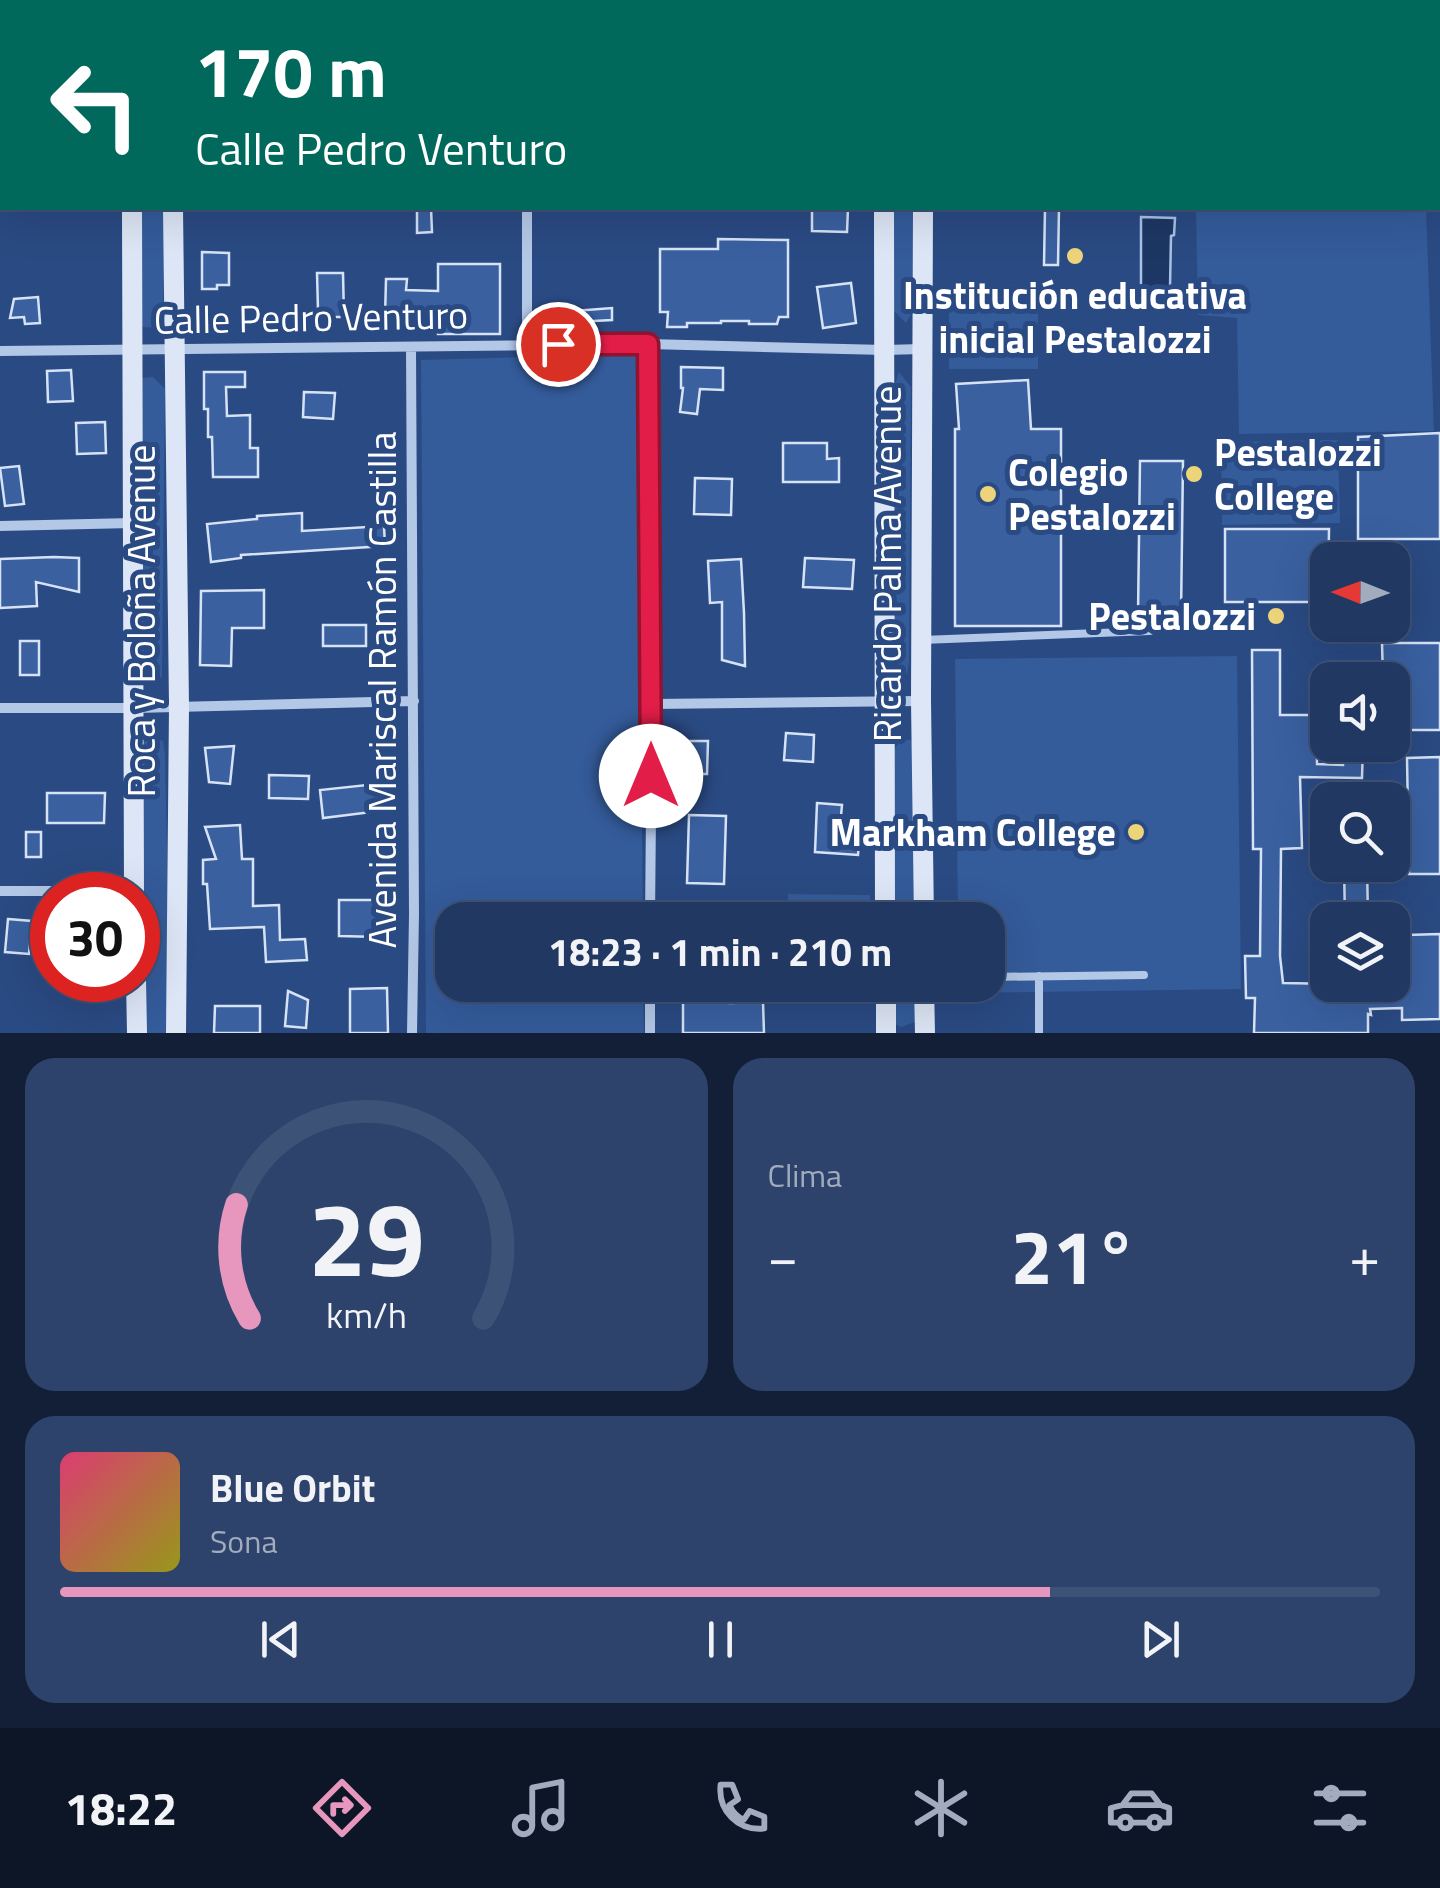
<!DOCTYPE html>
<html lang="es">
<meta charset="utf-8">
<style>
:root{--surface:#203862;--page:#2d436b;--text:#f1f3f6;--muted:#a2acbe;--line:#3d5277;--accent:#e797bd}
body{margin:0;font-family:"Titillium Web",sans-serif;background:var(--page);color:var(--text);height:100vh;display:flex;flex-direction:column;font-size:38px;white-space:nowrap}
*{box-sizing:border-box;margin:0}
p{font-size:32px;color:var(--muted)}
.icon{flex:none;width:55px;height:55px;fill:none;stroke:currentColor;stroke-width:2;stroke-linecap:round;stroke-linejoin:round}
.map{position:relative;height:1033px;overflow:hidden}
.drawer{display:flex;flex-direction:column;gap:25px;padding:25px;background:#121f36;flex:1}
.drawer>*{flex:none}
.banner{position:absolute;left:0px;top:0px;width:1440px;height:210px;box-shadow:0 10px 40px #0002,0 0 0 2px var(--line);background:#00695c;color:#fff;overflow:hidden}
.needle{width:65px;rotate:271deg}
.tools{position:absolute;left:1310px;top:542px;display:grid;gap:20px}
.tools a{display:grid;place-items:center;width:100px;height:100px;border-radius:20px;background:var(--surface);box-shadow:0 10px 40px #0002,0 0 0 2px var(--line);font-size:50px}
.speed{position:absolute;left:30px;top:872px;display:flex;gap:20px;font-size:50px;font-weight:700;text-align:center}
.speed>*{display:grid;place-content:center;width:130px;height:130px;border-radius:50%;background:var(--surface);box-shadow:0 10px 40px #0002,0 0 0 2px var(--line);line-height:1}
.speed .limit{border:15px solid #d22;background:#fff;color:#111}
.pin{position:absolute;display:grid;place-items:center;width:85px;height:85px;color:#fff;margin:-42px;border:5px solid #fff;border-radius:50%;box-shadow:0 2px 10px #0007}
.me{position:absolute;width:110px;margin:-55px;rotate:0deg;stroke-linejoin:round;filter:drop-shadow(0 0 8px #0008)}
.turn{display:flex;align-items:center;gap:35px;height:210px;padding:0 30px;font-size:45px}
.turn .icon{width:130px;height:130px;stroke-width:2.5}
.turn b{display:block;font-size:70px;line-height:85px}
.big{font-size:75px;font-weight:700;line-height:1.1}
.drawer .widget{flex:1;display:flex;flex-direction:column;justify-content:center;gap:15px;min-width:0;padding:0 35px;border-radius:30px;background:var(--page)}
.drawer .dial{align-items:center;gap:0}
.dial svg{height:260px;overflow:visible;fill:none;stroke:var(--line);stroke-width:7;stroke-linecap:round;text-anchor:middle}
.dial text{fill:var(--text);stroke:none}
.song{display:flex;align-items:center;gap:30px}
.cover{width:120px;height:120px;border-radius:15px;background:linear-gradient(135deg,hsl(340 70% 55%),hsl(60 70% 35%))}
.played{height:10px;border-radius:5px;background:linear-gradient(90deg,var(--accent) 75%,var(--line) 75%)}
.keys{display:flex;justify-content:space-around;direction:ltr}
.heat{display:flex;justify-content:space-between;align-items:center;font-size:55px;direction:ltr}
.drawer .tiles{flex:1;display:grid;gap:25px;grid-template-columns:1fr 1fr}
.widget:last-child{grid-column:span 2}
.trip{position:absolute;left:435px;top:902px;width:570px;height:100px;border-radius:30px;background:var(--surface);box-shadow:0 10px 40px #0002,0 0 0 2px var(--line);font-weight:700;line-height:100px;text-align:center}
.tabs{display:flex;height:160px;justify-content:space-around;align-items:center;background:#0d1627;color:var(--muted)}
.tabs .icon{width:70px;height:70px}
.tabs .active{color:var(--accent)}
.tabs b{font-size:45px;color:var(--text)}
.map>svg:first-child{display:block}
.green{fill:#345b9a}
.water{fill:#1d3764;stroke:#a8c1e7;stroke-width:2.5}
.building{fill:#3a60a0;stroke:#d6e2f5;stroke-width:2.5}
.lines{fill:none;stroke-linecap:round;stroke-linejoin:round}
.service{stroke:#b3c7e6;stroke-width:8}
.minor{stroke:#b3c7e6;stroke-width:10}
.secondary{stroke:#dde6f6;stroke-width:20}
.route-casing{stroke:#92132f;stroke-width:25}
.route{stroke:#e11d48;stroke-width:18}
.poi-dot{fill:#edd47b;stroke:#2a4a83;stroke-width:4}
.labels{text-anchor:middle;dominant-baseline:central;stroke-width:10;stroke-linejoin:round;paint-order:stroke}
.poi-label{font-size:38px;font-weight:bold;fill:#fff;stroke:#2a4a83;text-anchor:start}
.street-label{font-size:38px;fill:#fff;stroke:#2a4a83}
</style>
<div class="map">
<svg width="1440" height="1033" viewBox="0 0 1440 1033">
<rect width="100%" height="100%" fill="#2a4a83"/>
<path class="green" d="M 140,208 L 165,208 L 163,328 L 141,327 Z
M 893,208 L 913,208 L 914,309 L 906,323 L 893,310 Z
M 1196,208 L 1426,208 L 1434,431 L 1239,434 L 1237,318 L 1198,315 Z
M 949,285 L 1038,285 L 1038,369 L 949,369 Z
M 637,354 L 643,920 L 452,920 L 452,985 L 643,985 L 644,1033 L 426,1033 L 421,360 Z
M 899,372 L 911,387 L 909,662 L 907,674 L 893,660 L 893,390 Z
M 153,377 L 165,389 L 162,677 L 151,684 L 139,677 L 142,378 Z
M 1338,440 L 1340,523 L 1222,525 L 1221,442 Z
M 1237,656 L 1241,989 L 959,993 L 959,985 L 988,985 L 988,920 L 958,920 L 955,659 Z
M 152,737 L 163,741 L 165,755 L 171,1033 L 144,1033 L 142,751 L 144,742 Z
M 902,739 L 910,740 L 915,744 L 916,920 L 893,920 L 895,748 Z
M 788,894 L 870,895 L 870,920 L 787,920 Z
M 893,985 L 916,985 L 915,1022 L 901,1027 L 895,1024 Z"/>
<path class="water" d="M 1141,217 L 1175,218 L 1174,235 L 1171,236 L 1170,288 L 1166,294 L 1141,291 Z"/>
<path class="building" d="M 417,208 L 431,208 L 432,232 L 417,233 Z
M 812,208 L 848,208 L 847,232 L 812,231 Z
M 1045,208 L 1059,208 L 1058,265 L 1044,265 Z
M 718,239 L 788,240 L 788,317 L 779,317 L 777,324 L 749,324 L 749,321 L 721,321 L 721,323 L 687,323 L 687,327 L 667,327 L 668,312 L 660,312 L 660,249 L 718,249 Z
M 202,252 L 229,253 L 229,285 L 217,285 L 217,289 L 202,289 Z
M 438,264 L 500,264 L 500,334 L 438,334 L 438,324 L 402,323 L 402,318 L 385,318 L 386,279 L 407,279 L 406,290 L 438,291 Z
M 317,273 L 343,273 L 344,317 L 327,317 L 327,310 L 318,310 Z
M 851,283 L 856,323 L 823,328 L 817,287 Z
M 38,297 L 40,323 L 25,324 L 24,317 L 10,318 L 14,299 Z
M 612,308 L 612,320 L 574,322 L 574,311 Z
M 681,367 L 723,368 L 723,390 L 700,389 L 697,414 L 680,412 L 683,388 L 681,388 Z
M 71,370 L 73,401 L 48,402 L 47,371 Z
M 204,372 L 245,372 L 245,387 L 226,387 L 227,416 L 250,415 L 250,448 L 258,448 L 258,477 L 213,477 L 212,437 L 208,437 L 208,409 L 204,409 Z
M 1028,380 L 1031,429 L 1061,429 L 1061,626 L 955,626 L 955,429 L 959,429 L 956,384 Z
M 304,392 L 335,393 L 333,419 L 303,417 Z
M 105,422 L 106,453 L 77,454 L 76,423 Z
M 1440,433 L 1440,539 L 1358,539 L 1358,437 Z
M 783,443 L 827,443 L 827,459 L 839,458 L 839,482 L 783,482 Z
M 1140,461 L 1183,461 L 1181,616 L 1138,615 Z
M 19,466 L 24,504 L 5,506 L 0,468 Z
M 695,478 L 732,479 L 731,515 L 694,514 Z
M 302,513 L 302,531 L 384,526 L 385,546 L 241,555 L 241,558 L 211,562 L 207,524 L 257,519 L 257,516 Z
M 1225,529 L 1329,529 L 1328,602 L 1225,602 Z
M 54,557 L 79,558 L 79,592 L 36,582 L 37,606 L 0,608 L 0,559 Z
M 805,558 L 854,560 L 852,589 L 803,587 Z
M 741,559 L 744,613 L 745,666 L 722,660 L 722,602 L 710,603 L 708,561 Z
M 264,590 L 264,628 L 232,628 L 231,666 L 200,665 L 201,591 Z
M 323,625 L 366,625 L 366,646 L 323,646 Z
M 20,641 L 39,641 L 39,675 L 20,675 Z
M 1382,643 L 1440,643 L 1440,730 L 1392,730 L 1392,680 L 1383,680 Z
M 1252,650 L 1280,650 L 1280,715 L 1317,715 L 1317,764 L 1343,765 L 1344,745 L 1363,745 L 1362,778 L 1300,777 L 1302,848 L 1281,849 L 1280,956 L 1283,983 L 1392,985 L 1392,955 L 1408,955 L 1407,935 L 1440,934 L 1440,1019 L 1402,1020 L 1402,1008 L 1370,1009 L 1371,1015 L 1368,1014 L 1368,1033 L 1254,1033 L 1255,998 L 1246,998 L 1245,956 L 1260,956 L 1261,849 L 1253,849 Z
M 786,733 L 814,735 L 813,762 L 784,760 Z
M 678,741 L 708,741 L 707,774 L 677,774 Z
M 234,746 L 230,784 L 209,782 L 205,748 Z
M 1440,757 L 1440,874 L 1409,874 L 1407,758 Z
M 269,775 L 309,776 L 308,799 L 269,798 Z
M 376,784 L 380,811 L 323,818 L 320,790 Z
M 47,793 L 105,793 L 104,823 L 47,823 Z
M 817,803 L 842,805 L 840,827 L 860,829 L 858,855 L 815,852 Z
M 689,815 L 726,816 L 724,884 L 687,883 Z
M 240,825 L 242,859 L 253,859 L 253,906 L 279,905 L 280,940 L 305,939 L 307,960 L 266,962 L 264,927 L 210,929 L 207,884 L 203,884 L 203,860 L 216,859 L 205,827 Z
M 26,832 L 41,832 L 41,857 L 26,857 Z
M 1344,865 L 1367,865 L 1368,920 L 1345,920 Z
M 339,900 L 379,900 L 379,937 L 339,936 Z
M 8,919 L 32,921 L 29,954 L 5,952 Z
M 683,986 L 729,986 L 730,1003 L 763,1002 L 764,1033 L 683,1033 Z
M 387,988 L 388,1033 L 350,1033 L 350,989 Z
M 288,991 L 308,1000 L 306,1028 L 285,1026 Z
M 215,1006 L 260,1006 L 260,1033 L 214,1033 Z"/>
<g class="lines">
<path class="service" d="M 922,640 L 1150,631 L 1165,625
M 1039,976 L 1039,1033
M 988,977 L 1144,975"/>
<path class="minor" d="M 537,2 L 538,0
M 1207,2 L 1207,0
M 1438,103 L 1440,103
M 0,109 L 2,109
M 527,208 L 527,344
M 648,344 L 652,704 L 650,920
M 411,347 L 414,914 L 412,1033
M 0,351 L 648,344 L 885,350 L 922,349
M 0,526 L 133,523
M 652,704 L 920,701
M 0,708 L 135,708 L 414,701
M 0,891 L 134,891
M 650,1033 L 650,985"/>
<path class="secondary" d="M 128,0 L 128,2
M 172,0 L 172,2
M 883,2 L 883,0
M 924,2 L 924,0
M 132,208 L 134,895
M 173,208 L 179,706 L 176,1033
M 884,208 L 885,920
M 923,208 L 921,701 L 924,920
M 136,980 L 137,1033
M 886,985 L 886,1033
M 924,985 L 925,1033"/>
</g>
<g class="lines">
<defs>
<path id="route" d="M 558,344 L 648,344 L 651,776"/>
</defs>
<use href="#route" class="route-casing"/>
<use href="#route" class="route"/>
</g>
<g class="poi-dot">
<circle cx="1075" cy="256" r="10"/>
<circle cx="1194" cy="474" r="10"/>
<circle cx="988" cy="494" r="10"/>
<circle cx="1276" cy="616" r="10"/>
<circle cx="1136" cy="832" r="10"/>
</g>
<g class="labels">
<g class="poi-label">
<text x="1075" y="295" text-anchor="middle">Institución educativa<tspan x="1075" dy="44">inicial Pestalozzi</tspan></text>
<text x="1214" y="452">Pestalozzi<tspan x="1214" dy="44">College</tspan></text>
<text x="1008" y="472">Colegio<tspan x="1008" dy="44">Pestalozzi</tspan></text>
<text x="1256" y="616" text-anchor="end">Pestalozzi</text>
<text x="1116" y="832" text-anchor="end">Markham College</text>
</g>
<g class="street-label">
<text transform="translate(311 317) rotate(-1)">Calle Pedro Venturo</text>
<text transform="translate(887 564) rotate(-90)">Ricardo Palma Avenue</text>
<text transform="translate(141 621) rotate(-90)">Roca y Boloña Avenue</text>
<text transform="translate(382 690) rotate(-90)">Avenida Mariscal Ramón Castilla</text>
</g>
</g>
</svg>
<div class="tools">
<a><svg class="needle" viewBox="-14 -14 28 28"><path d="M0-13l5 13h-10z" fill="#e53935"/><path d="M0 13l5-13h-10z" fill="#a2acbe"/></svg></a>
<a><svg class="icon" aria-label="sound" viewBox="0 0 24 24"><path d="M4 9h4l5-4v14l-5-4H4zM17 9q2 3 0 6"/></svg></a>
<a><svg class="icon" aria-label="search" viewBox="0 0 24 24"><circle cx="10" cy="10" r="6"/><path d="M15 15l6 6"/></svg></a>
<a><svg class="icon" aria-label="layers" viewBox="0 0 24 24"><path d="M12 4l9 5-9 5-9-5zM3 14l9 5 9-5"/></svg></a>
</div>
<div class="speed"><div class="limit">30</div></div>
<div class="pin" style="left:558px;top:344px;background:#d93025"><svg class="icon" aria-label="arrive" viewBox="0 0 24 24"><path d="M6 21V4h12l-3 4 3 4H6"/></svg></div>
<svg class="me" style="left:651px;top:776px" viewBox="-20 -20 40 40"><circle r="19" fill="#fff"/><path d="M0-13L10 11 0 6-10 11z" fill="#e11d48"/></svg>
<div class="trip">18:23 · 1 min · 210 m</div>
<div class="banner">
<div class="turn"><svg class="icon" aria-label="left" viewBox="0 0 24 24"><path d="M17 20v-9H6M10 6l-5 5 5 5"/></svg><div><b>170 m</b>Calle Pedro Venturo</div></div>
</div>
</div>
<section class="drawer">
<div class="tiles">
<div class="widget dial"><svg viewBox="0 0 100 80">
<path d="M14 69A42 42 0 1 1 86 69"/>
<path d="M14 69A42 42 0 0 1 10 34" stroke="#e797bd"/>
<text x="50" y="56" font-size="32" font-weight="700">29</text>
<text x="50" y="72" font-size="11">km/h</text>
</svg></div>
<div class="widget"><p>Clima</p>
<div class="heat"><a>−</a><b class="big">21°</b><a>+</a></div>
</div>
<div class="widget">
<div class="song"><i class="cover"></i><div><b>Blue Orbit</b><p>Sona</p></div></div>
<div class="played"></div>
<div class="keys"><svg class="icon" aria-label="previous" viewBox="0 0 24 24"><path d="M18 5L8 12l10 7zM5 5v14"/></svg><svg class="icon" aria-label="pause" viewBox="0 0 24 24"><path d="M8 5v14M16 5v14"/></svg><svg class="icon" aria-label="next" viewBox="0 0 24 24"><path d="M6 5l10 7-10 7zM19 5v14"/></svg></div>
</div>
</div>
</section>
<nav class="tabs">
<b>18:22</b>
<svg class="icon active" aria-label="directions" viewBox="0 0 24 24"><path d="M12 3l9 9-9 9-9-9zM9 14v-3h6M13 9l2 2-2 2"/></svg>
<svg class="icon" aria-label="music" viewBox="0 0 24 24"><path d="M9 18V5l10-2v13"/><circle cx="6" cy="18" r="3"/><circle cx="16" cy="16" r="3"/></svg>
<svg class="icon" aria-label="phone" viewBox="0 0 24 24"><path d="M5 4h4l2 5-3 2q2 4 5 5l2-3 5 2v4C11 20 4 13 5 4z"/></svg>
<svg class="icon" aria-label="climate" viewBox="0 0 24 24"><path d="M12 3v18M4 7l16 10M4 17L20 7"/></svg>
<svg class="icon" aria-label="car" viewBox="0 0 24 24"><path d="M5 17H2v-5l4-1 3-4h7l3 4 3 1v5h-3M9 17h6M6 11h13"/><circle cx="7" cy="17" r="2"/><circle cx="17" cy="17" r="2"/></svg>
<svg class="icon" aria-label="filters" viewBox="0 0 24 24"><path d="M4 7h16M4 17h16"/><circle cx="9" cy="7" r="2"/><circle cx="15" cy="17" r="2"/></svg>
</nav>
